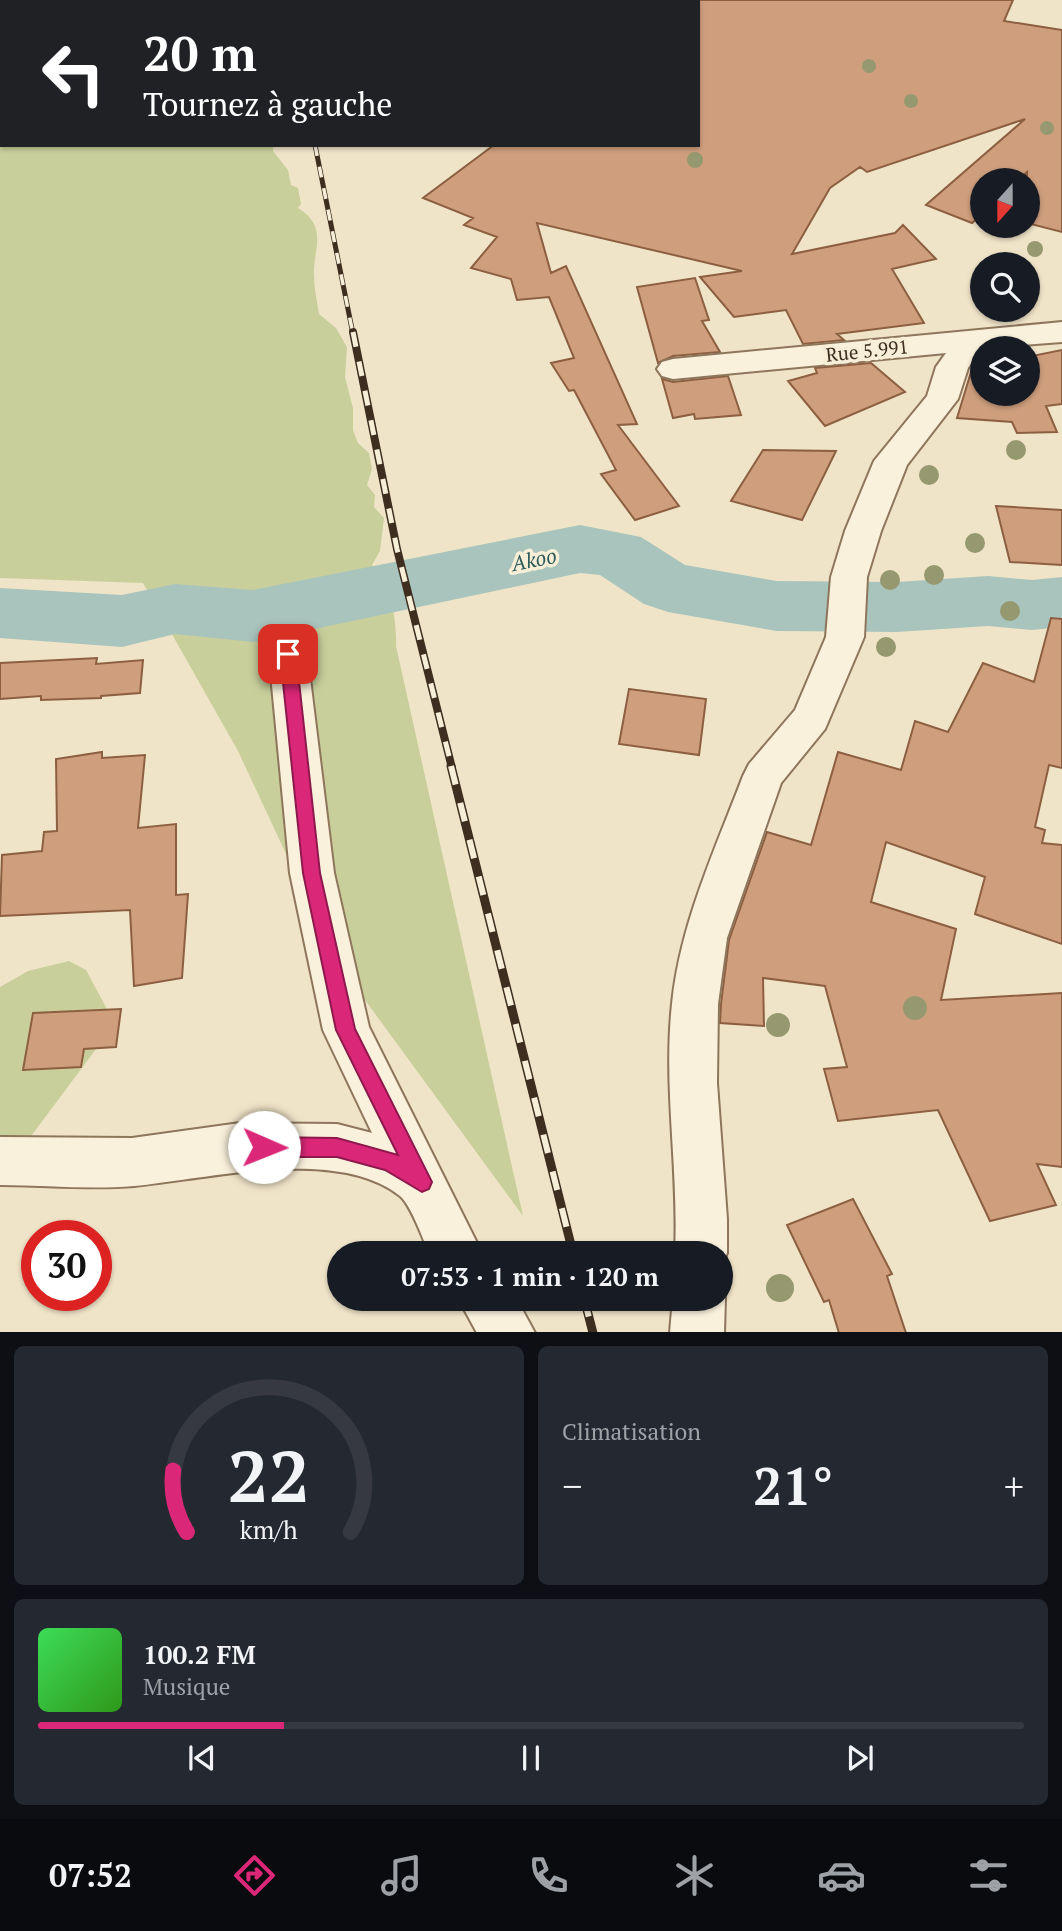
<!DOCTYPE html>
<html lang="fr">
<meta charset="utf-8">
<style>
:root{--surface:#171b24;--page:#242831;--text:#f1f3f6;--muted:#9ea1a6;--line:#363941;--accent:#db2777}
body{margin:0;font-family:"PT Serif",serif;background:var(--page);color:var(--text);height:100vh;display:flex;flex-direction:column;font-size:26px;white-space:nowrap}
*{box-sizing:border-box;margin:0}
p{font-size:23px;color:var(--muted)}
.icon{flex:none;width:38px;height:38px;fill:none;stroke:currentColor;stroke-width:2;stroke-linecap:round;stroke-linejoin:round}
.map{position:relative;height:1332px;overflow:hidden}
.details{display:flex;flex-direction:column;gap:14px;padding:14px;background:#0d0f14;flex:1}
.details>*{flex:none}
.banner{position:absolute;left:0px;top:0px;width:700px;height:147px;box-shadow:0 2px 5px #0004;background:#202124;color:#fff;overflow:hidden}
.needle{width:46px;rotate:201deg}
.tools{position:absolute;left:970px;top:168px;display:grid;gap:14px}
.tools a{display:grid;place-items:center;width:70px;height:70px;border-radius:50%;background:var(--surface);box-shadow:0 2px 5px #0004;font-size:35px}
.speed{position:absolute;left:21px;top:1220px;display:flex;gap:14px;font-size:35px;font-weight:700;text-align:center}
.speed>*{display:grid;place-content:center;width:91px;height:91px;border-radius:50%;background:var(--surface);box-shadow:0 2px 5px #0004;line-height:1}
.speed .limit{border:10px solid #d22;background:#fff;color:#111}
.pin{position:absolute;display:grid;place-items:center;width:60px;height:60px;color:#fff;margin:-30px;border-radius:14px;box-shadow:0 4px 10px #0006}
.me{position:absolute;width:77px;margin:-38px;rotate:91deg;stroke-linejoin:round;filter:drop-shadow(0 0 5px #0008)}
.turn{display:flex;align-items:center;gap:24px;height:147px;padding:0 28px;font-size:32px}
.turn .icon{width:91px;height:91px;stroke-width:2.5}
.turn b{display:block;font-size:49px;line-height:60px}
.big{font-size:52px;font-weight:700;line-height:1.1}
.details .tile{flex:1;display:flex;flex-direction:column;justify-content:center;gap:10px;min-width:0;padding:0 24px;border-radius:10px;background:var(--page)}
.details .dial{align-items:center;gap:0}
.dial svg{height:182px;overflow:visible;fill:none;stroke:var(--line);stroke-width:7;stroke-linecap:round;text-anchor:middle}
.dial text{fill:var(--text);stroke:none}
.song{display:flex;align-items:center;gap:21px}
.cover{width:84px;height:84px;border-radius:10px;background:linear-gradient(135deg,hsl(130 70% 55%),hsl(110 70% 35%))}
.played{height:7px;border-radius:4px;background:linear-gradient(90deg,var(--accent) 25%,var(--line) 25%)}
.keys{display:flex;justify-content:space-around;direction:ltr}
.heat{display:flex;justify-content:space-between;align-items:center;font-size:38px;direction:ltr}
.details .tiles{flex:1;display:grid;gap:14px;grid-template-columns:1fr 1fr}
.tile:last-child{grid-column:span 2}
.trip{position:absolute;left:327px;top:1241px;width:406px;height:70px;border-radius:35px;background:var(--surface);box-shadow:0 2px 5px #0004;font-weight:700;line-height:70px;text-align:center}
.tabs{display:flex;height:112px;justify-content:space-around;align-items:center;background:#090b0e;color:var(--muted)}
.tabs .icon{width:49px;height:49px}
.tabs .selected{color:var(--accent)}
.tabs b{font-size:32px;color:var(--text)}
.map>svg:first-child{display:block}
.green{fill:#c9cf9b}
.lines{fill:none;stroke-linecap:round;stroke-linejoin:round}
.river{fill:#a9c4bc;fill-rule:evenodd}
.building{fill:#cf9f7d;stroke:#8d5f41;stroke-width:2}
.minor-casing{stroke:#8d765c;stroke-width:4}
.minor{fill:#faf1dc;fill-rule:evenodd}
.rail-far2-casing{stroke:#3d2e20;stroke-width:5}
.rail-far1-casing{stroke:#3d2e20;stroke-width:8}
.rail-casing{stroke:#3d2e20;stroke-width:9}
.rail-far2{stroke:#f7eed8;stroke-width:3.5;stroke-dasharray:11;stroke-linecap:butt}
.rail-far1{stroke:#f7eed8;stroke-width:5;stroke-dasharray:15;stroke-linecap:butt}
.rail{stroke:#f7eed8;stroke-width:6;stroke-dasharray:19;stroke-linecap:butt}
.tree{fill:#96986f}
.route{fill:#db2777;stroke:#8e194d;stroke-width:2}
.labels{text-anchor:middle;dominant-baseline:central;stroke-width:7;stroke-linejoin:round;paint-order:stroke}
.street-label{font-size:19px;fill:#3d2e20;stroke:#f7eed8}
.water-label{font-size:21px;font-style:italic;fill:#2f5d5a;stroke:#f7eed8}
</style>
<div class="map">
<svg width="1062" height="1333" viewBox="0 0 1062 1333">
<rect width="100%" height="100%" fill="#f0e4c8"/>
<path class="green" d="M 0,0 L 260,0 L 2,2 L 2,145 L 273,145 L 273,151 L 288,170 L 291,185 L 298,188 L 301,204 L 298,208 C 329,227 313,249 314,275 C 314,288 317,301 319,314 L 336,328 L 347,347 L 345,377 L 353,408 L 353,430 L 358,443 L 369,453 L 372,469 L 367,485 L 375,495 L 374,507 L 384,518 L 380,551 L 372,565 C 391,586 397,619 396,646 L 523,1216 L 335,959 L 238,751 L 143,583 L 0,578 Z
M 69,961 L 86,970 L 108,1011 L 105,1037 L 14,1159 L 0,1156 L 0,987 L 28,971 Z"/>
<g class="lines">
<path class="river" d="M 580,525 L 641,537 L 685,565 L 777,581 L 897,582 L 988,576 L 1032,580 L 1062,577 L 1062,627 L 1032,630 L 988,626 L 897,632 L 777,631 L 668,612 L 644,604 L 600,575 L 580,573 L 253,642 L 175,634 L 122,647 L 0,638 L 0,588 L 122,595 L 175,584 L 253,590 Z"/>
</g>
<path class="building" d="M 698,0 L 1013,0 L 1004,21 L 1062,30 L 1062,232 L 1027,223 L 1027,172 L 1019,180 L 982,180 L 982,214 L 972,223 L 926,205 L 1025,119 L 867,172 L 860,167 L 830,188 L 792,254 L 895,233 L 903,225 L 936,259 L 892,269 L 924,323 L 837,334 L 844,340 L 803,344 L 786,310 L 734,317 L 700,277 L 742,271 L 537,223 L 551,273 L 566,266 L 637,424 L 618,425 L 679,506 L 635,520 L 601,474 L 616,470 L 574,390 L 569,391 L 551,363 L 574,358 L 549,297 L 517,300 L 511,279 L 471,268 L 497,237 L 464,225 L 473,218 L 423,198 L 494,145 L 698,145 Z
M 695,278 L 709,320 L 702,321 L 720,352 L 673,356 L 658,363 L 637,287 Z
M 1062,350 L 1062,404 L 1046,406 L 1057,432 L 1017,433 L 1012,422 L 957,418 L 971,372 L 982,369 L 982,394 L 1027,394 L 1027,357 Z
M 871,363 L 905,392 L 825,426 L 788,381 L 817,373 L 815,368 Z
M 728,376 L 741,415 L 695,419 L 694,414 L 673,418 L 662,379 L 673,382 Z
M 763,450 L 836,451 L 802,520 L 731,501 Z
M 996,506 L 1062,510 L 1062,565 L 1010,562 Z
M 1051,618 L 1062,619 L 1062,768 L 1049,765 L 1035,827 L 1045,830 L 1042,843 L 1062,845 L 1062,944 L 975,914 L 985,877 L 886,842 L 871,902 L 956,929 L 941,1000 L 1062,993 L 1062,1167 L 1037,1164 L 1056,1205 L 990,1221 L 938,1110 L 838,1121 L 824,1069 L 847,1067 L 825,986 L 763,978 L 764,1026 L 720,1023 L 721,1004 L 729,940 L 767,832 L 811,845 L 838,752 L 901,770 L 915,721 L 948,732 L 983,663 L 1034,682 Z
M 97,658 L 96,664 L 143,660 L 140,693 L 101,696 L 101,698 L 41,700 L 41,696 L 0,699 L 0,663 Z
M 629,689 L 706,699 L 699,755 L 619,744 Z
M 102,752 L 102,758 L 145,755 L 138,828 L 176,824 L 176,895 L 188,894 L 182,978 L 134,986 L 130,910 L 0,916 L 2,855 L 42,851 L 44,832 L 57,831 L 56,759 Z
M 121,1009 L 116,1047 L 84,1049 L 81,1067 L 23,1070 L 33,1013 Z
M 853,1199 L 892,1274 L 887,1276 L 906,1333 L 839,1333 L 829,1300 L 824,1302 L 787,1225 Z"/>
<g class="lines">
<defs>
<path id="minor" d="M 436,0 L 465,0 L 435,2 Z
M 1062,322 L 1062,342 L 982,348 L 968,368 L 958,399 L 907,465 L 881,531 L 867,577 L 864,637 L 825,729 L 781,783 L 727,938 L 718,1004 L 717,1083 L 727,1219 L 727,1253 L 721,1267 L 721,1253 L 675,1253 C 679,1170 663,1087 672,1004 C 680,924 715,850 743,776 L 749,764 L 795,710 L 826,637 L 831,577 L 845,531 L 874,461 L 927,396 L 936,367 L 946,353 L 673,379 L 662,376 L 657,369 L 662,362 L 673,359 Z
M 288,640 L 302,644 L 307,654 L 334,873 L 369,1027 L 482,1253 L 429,1253 C 423,1239 411,1205 400,1196 C 337,1146 208,1179 134,1186 C 90,1190 44,1185 0,1185 L 0,1137 L 132,1138 L 240,1123 L 337,1124 L 372,1133 L 323,1030 L 290,873 L 269,654 L 274,644 Z
M 721,1288 L 725,1298 L 724,1333 L 670,1333 L 673,1298 L 721,1298 Z
M 458,1298 L 516,1298 L 535,1333 L 477,1333 Z"/>
</defs>
<use href="#minor" class="minor-casing"/>
<use href="#minor" class="minor"/>
<defs>
<path id="rail-far2" d="M 315,145 L 353,334"/>
<path id="rail-far1" d="M 353,332 L 397,549 L 452,768"/>
<path id="rail" d="M 451,766 L 573,1253
M 584,1298 L 593,1333"/>
</defs>
<use href="#rail-far2" class="rail-far2-casing"/>
<use href="#rail-far1" class="rail-far1-casing"/>
<use href="#rail" class="rail-casing"/>
<use href="#rail-far2" class="rail-far2"/>
<use href="#rail-far1" class="rail-far1"/>
<use href="#rail" class="rail"/>
</g>
<g class="tree">
<circle cx="869" cy="66" r="7"/>
<circle cx="911" cy="101" r="7"/>
<circle cx="1047" cy="128" r="7"/>
<circle cx="695" cy="160" r="8"/>
<circle cx="1035" cy="249" r="8"/>
<circle cx="1016" cy="450" r="10"/>
<circle cx="929" cy="475" r="10"/>
<circle cx="975" cy="543" r="10"/>
<circle cx="934" cy="575" r="10"/>
<circle cx="890" cy="580" r="10"/>
<circle cx="1010" cy="611" r="10"/>
<circle cx="886" cy="647" r="10"/>
<circle cx="915" cy="1008" r="12"/>
<circle cx="778" cy="1025" r="12"/>
<circle cx="780" cy="1288" r="14"/>
</g>
<path class="route" d="M 288,648 L 296,654 L 320,873 L 355,1029 L 432,1182 L 429,1189 L 422,1192 L 385,1170 L 337,1157 L 264,1157 L 257,1154 L 254,1147 L 257,1140 L 264,1137 L 337,1138 L 398,1155 L 336,1030 L 303,873 L 280,654 Z"/>
<g class="labels">
<g class="street-label">
<text transform="translate(867 350) rotate(-6)">Rue 5.991</text>
</g>
<g class="water-label">
<text transform="translate(534 559) rotate(-11)">Akoo</text>
</g>
</g>
</svg>
<div class="tools">
<a><svg class="needle" viewBox="-14 -14 28 28"><path d="M0-13l5 13h-10z" fill="#e53935"/><path d="M0 13l5-13h-10z" fill="#9ea1a6"/></svg></a>
<a><svg class="icon" aria-label="search" viewBox="0 0 24 24"><circle cx="10" cy="10" r="6"/><path d="M15 15l6 6"/></svg></a>
<a><svg class="icon" aria-label="layers" viewBox="0 0 24 24"><path d="M12 4l9 5-9 5-9-5zM3 14l9 5 9-5"/></svg></a>
</div>
<div class="speed"><div class="limit">30</div></div>
<div class="pin" style="left:288px;top:654px;background:#d93025"><svg class="icon" aria-label="arrive" viewBox="0 0 24 24"><path d="M6 21V4h12l-3 4 3 4H6"/></svg></div>
<svg class="me" style="left:264px;top:1147px" viewBox="-20 -20 40 40"><circle r="19" fill="#fff"/><path d="M0-13L10 11 0 6-10 11z" fill="#db2777"/></svg>
<div class="trip">07:53 · 1 min · 120 m</div>
<div class="banner">
<div class="turn"><svg class="icon" aria-label="left" viewBox="0 0 24 24"><path d="M17 20v-9H6M10 6l-5 5 5 5"/></svg><div><b>20 m</b>Tournez à gauche</div></div>
</div>
</div>
<section class="details">
<div class="tiles">
<div class="tile dial"><svg viewBox="0 0 100 80">
<path d="M14 69A42 42 0 1 1 86 69"/>
<path d="M14 69A42 42 0 0 1 8 42" stroke="#db2777"/>
<text x="50" y="56" font-size="32" font-weight="700">22</text>
<text x="50" y="72" font-size="11">km/h</text>
</svg></div>
<div class="tile"><p>Climatisation</p>
<div class="heat"><a>−</a><b class="big">21°</b><a>+</a></div>
</div>
<div class="tile">
<div class="song"><i class="cover"></i><div><b>100.2 FM</b><p>Musique</p></div></div>
<div class="played"></div>
<div class="keys"><svg class="icon" aria-label="previous" viewBox="0 0 24 24"><path d="M18 5L8 12l10 7zM5 5v14"/></svg><svg class="icon" aria-label="pause" viewBox="0 0 24 24"><path d="M8 5v14M16 5v14"/></svg><svg class="icon" aria-label="next" viewBox="0 0 24 24"><path d="M6 5l10 7-10 7zM19 5v14"/></svg></div>
</div>
</div>
</section>
<nav class="tabs">
<b>07:52</b>
<svg class="icon selected" aria-label="directions" viewBox="0 0 24 24"><path d="M12 3l9 9-9 9-9-9zM9 14v-3h6M13 9l2 2-2 2"/></svg>
<svg class="icon" aria-label="music" viewBox="0 0 24 24"><path d="M9 18V5l10-2v13"/><circle cx="6" cy="18" r="3"/><circle cx="16" cy="16" r="3"/></svg>
<svg class="icon" aria-label="phone" viewBox="0 0 24 24"><path d="M5 4h4l2 5-3 2q2 4 5 5l2-3 5 2v4C11 20 4 13 5 4z"/></svg>
<svg class="icon" aria-label="climate" viewBox="0 0 24 24"><path d="M12 3v18M4 7l16 10M4 17L20 7"/></svg>
<svg class="icon" aria-label="car" viewBox="0 0 24 24"><path d="M5 17H2v-5l4-1 3-4h7l3 4 3 1v5h-3M9 17h6M6 11h13"/><circle cx="7" cy="17" r="2"/><circle cx="17" cy="17" r="2"/></svg>
<svg class="icon" aria-label="filters" viewBox="0 0 24 24"><path d="M4 7h16M4 17h16"/><circle cx="9" cy="7" r="2"/><circle cx="15" cy="17" r="2"/></svg>
</nav>
